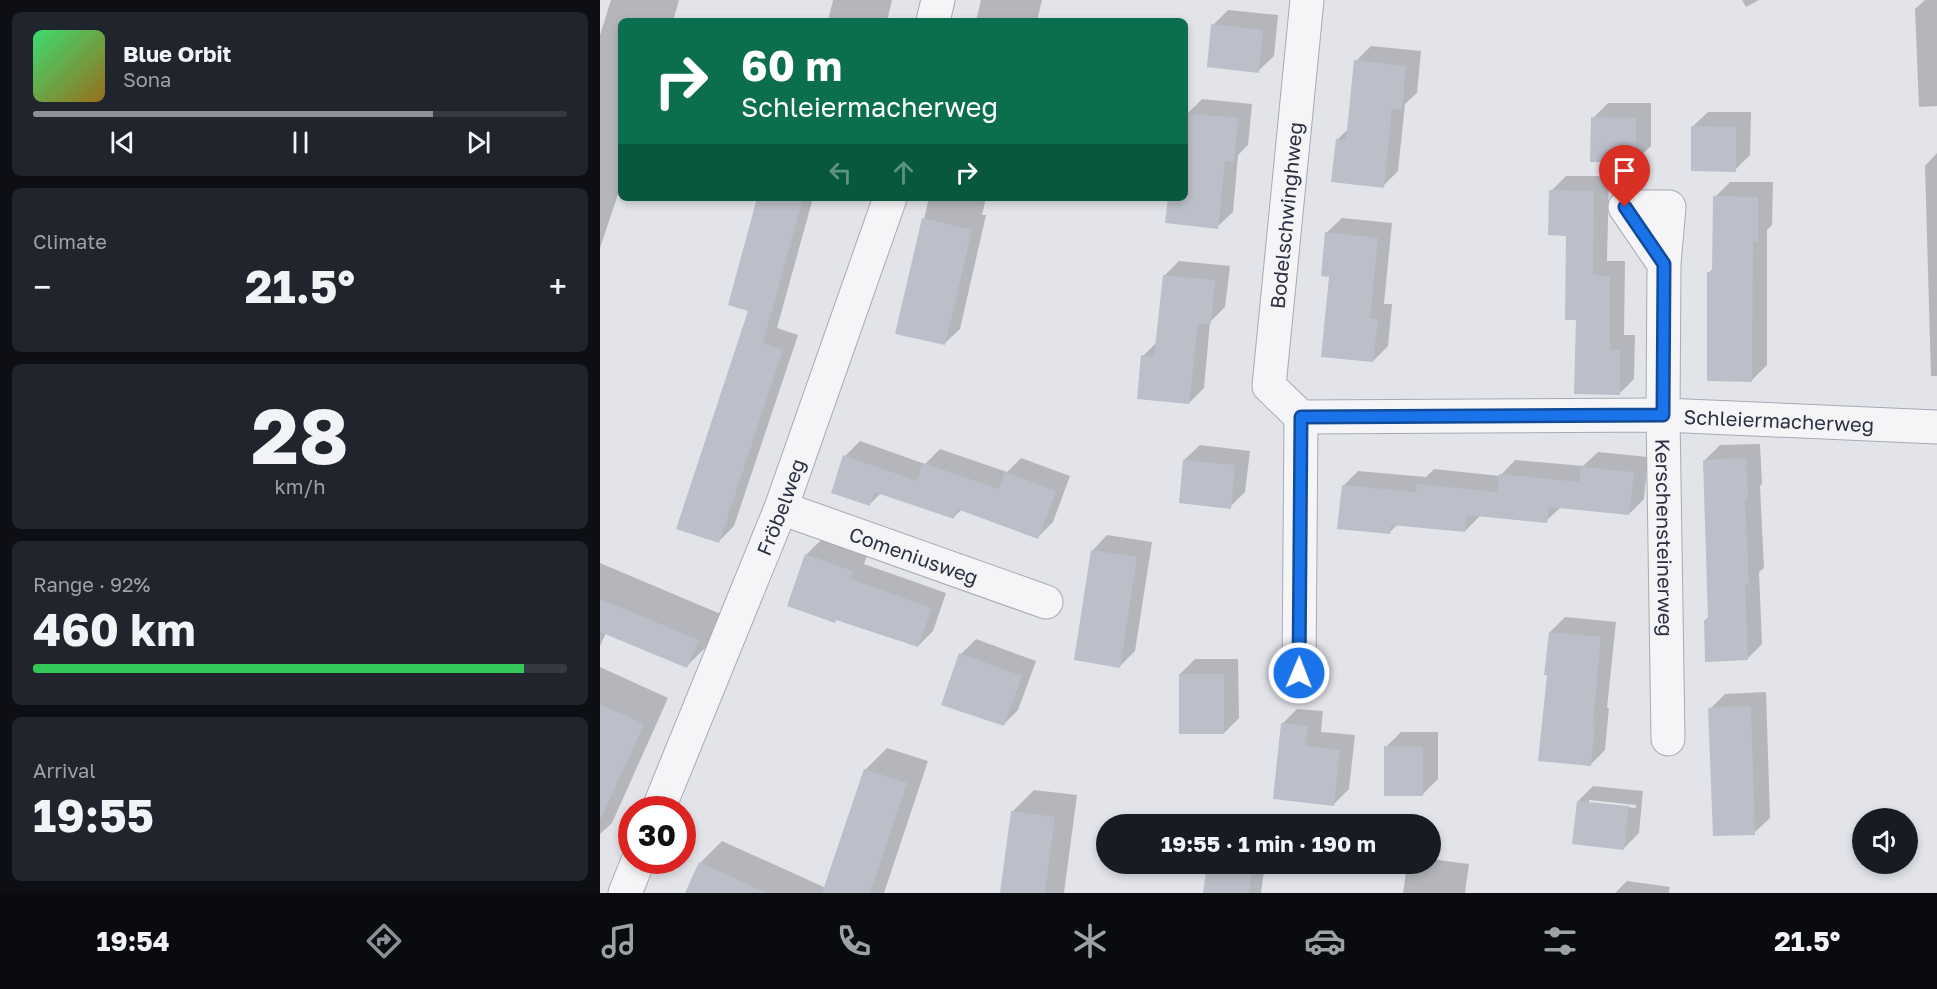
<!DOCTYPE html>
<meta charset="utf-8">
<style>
:root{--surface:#171b24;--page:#20242c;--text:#f1f3f6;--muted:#9ea1a6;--line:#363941;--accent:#8c9099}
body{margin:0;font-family:"Golos Text",sans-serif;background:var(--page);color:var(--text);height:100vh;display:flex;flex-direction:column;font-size:22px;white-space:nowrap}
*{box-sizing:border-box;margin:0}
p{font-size:20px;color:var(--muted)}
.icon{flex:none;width:33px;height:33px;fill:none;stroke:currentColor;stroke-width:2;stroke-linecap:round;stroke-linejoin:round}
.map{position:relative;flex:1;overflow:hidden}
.details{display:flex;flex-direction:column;gap:12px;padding:12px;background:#0d0f14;width:600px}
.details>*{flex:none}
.hud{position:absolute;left:18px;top:18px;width:570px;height:183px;border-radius:9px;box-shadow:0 3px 9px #0003;background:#0b6e4f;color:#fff;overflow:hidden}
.fabs{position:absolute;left:1252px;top:808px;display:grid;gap:12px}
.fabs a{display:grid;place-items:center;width:66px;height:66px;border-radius:50%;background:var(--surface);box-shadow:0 3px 9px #0003;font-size:30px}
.speed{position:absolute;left:18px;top:796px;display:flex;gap:12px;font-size:30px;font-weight:700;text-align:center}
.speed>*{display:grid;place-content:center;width:78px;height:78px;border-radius:50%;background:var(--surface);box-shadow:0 3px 9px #0003;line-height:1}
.speed .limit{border:9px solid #d22;background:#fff;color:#111}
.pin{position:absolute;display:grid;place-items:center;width:51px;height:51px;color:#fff;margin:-62px -26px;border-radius:50% 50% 50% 0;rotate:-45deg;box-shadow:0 0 6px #0007}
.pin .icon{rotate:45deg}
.me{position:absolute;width:66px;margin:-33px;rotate:1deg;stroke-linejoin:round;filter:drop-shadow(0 0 4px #0008)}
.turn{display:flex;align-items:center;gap:21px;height:126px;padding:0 24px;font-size:27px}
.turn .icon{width:78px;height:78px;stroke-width:2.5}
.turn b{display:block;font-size:42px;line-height:51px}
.lanes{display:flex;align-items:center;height:57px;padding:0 24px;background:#0003;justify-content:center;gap:30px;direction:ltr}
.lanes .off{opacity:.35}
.big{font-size:45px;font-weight:700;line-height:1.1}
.details .tile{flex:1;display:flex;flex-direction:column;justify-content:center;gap:9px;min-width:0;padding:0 21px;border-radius:9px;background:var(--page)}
.details .dial{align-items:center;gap:0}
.dial b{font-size:78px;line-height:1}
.song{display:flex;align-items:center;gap:18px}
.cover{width:72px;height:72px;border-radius:9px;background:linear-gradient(135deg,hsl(140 70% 55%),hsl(40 70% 35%))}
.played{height:6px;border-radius:3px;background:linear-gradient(90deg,var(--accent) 75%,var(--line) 75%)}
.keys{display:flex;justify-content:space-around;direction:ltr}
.heat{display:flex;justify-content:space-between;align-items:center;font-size:33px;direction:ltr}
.charge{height:9px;border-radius:4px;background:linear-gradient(90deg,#34c759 92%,var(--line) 0)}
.trip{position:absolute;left:496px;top:814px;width:345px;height:60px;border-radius:30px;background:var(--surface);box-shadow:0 3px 9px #0003;font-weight:700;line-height:60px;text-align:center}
.tab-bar{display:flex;height:96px;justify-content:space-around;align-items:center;background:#090b0e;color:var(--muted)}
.tab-bar .icon{width:42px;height:42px}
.tab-bar .active{color:var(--accent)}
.tab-bar b{font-size:27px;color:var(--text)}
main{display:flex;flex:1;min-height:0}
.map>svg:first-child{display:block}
.shadow{fill:#0003;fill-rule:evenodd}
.building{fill:#bcbfca}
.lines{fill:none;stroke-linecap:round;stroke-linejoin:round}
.minor-casing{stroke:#a7aab4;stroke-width:35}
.minor{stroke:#f5f5f8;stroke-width:33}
.route-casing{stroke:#114b97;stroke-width:15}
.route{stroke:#1a73e8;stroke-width:10}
.labels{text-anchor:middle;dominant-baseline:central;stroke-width:6;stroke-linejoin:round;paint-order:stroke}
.street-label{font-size:20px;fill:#2a3041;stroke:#f2f3f7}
</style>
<main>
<section class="details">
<div class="tile">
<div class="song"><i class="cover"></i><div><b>Blue Orbit</b><p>Sona</p></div></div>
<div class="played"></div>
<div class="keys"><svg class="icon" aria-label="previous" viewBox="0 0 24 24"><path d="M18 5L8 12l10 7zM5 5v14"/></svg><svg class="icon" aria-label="pause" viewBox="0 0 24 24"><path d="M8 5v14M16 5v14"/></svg><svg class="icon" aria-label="next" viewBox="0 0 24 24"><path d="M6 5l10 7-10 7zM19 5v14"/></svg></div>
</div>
<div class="tile"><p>Climate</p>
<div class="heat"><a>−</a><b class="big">21.5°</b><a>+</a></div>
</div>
<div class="tile dial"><b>28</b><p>km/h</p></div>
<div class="tile"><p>Range · 92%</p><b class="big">460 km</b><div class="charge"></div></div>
<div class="tile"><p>Arrival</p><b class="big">19:55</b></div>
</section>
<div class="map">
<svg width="1337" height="893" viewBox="0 0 1337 893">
<rect width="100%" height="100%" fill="#e2e4ea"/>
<path class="shadow" d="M 11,0 L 79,0 L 73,21 L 21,21 L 21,185 L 0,248 L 0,35 Z
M 233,0 L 292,0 L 287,21 L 228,21 Z
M 381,0 L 442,0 L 437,21 L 376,21 Z
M 1142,0 L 1159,0 L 1146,7 Z
M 1325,0 L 1337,0 L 1337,106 L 1319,107 L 1315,9 Z
M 628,10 L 678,15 L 674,56 L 658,71 L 613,25 Z
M 771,46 L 821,51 L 817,93 L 805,104 L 798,171 L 783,186 L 737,140 L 749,128 L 756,61 Z
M 602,99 L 652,104 L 648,145 L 638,155 L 633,212 L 617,227 L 569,198 L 585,198 L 585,131 L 587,114 Z
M 1008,103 L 1051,103 L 1051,146 L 1035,161 L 993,118 Z
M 1108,112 L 1151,112 L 1150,155 L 1135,170 L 1092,127 Z
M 1337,153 L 1337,376 L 1331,376 L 1325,166 Z
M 966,176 L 1009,176 L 1007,261 L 1025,261 L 1024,335 L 1035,335 L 1034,379 L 1019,394 L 977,319 L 967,234 L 951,191 Z
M 1130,182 L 1173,182 L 1172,225 L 1167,230 L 1167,365 L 1152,380 L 1109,273 L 1114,267 L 1115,197 Z
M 159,198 L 213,198 L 177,328 L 198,335 L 134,526 L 119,541 L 150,310 Z
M 329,198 L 386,198 L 382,215 L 386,215 L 360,329 L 344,344 L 297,333 Z
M 742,218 L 792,223 L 784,304 L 792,304 L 788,346 L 773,361 L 726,233 Z
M 579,261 L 630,266 L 625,307 L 610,322 L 604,388 L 589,403 L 543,356 L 558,341 L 564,276 Z
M 260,441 L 325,464 L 340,449 L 407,472 L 421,458 L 470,476 L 453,522 L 438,537 L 362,509 L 354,517 L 281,493 L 269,505 L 245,456 Z
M 1160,444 L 1162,484 L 1160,486 L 1164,568 L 1159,572 L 1162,644 L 1147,659 L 1105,620 L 1110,616 L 1105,460 L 1120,445 Z
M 600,445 L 650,451 L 645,492 L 630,507 L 584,460 Z
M 998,452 L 1048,457 L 1044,499 L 1029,514 L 961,507 L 946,521 L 880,516 L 865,531 L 798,524 L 790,532 L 743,486 L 758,471 L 826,477 L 834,469 L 900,476 L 915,460 L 983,466 Z
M 507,535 L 552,542 L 535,651 L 520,666 L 492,551 Z
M 221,540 L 267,556 L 264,564 L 346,593 L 333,631 L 318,646 L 237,618 L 206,555 Z
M 0,563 L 123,615 L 112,641 L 86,667 L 6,633 L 0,646 Z
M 965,617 L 1016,622 L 1007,708 L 1009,708 L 1005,750 L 990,765 L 949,674 L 950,632 Z
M 376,639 L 436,661 L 418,710 L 403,725 L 361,654 Z
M 595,659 L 638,659 L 639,718 L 624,733 L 580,674 Z
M 0,667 L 68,698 L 12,823 L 0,834 Z
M 1166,692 L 1170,818 L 1154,833 L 1110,709 L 1125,694 Z
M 697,709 L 723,711 L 721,732 L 755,735 L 749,789 L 734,804 L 682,724 Z
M 801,732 L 838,732 L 838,779 L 823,794 L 786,747 Z
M 287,748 L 328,761 L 284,893 L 87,893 L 100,863 L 122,841 L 226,888 L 265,770 Z
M 993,786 L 1043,791 L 1039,833 L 1024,848 L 978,801 ZM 989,800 L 1036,805 L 1036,808 L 989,803 Z
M 434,790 L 477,795 L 464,893 L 402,893 L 412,812 Z
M 628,815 L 671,820 L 671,825 L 618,825 Z
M 831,859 L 869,864 L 865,893 L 803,893 L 806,873 L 815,864 L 831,864 Z
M 608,864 L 665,864 L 661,893 L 604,893 Z
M 1027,881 L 1070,887 L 1069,893 L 1015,893 Z"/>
<path class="building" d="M 611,24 L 663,30 L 659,73 L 607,67 Z
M 754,60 L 806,66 L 802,110 L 792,108 L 784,188 L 731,182 L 736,139 L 746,140 Z
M 585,113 L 638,118 L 634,162 L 625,161 L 618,229 L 565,223 L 568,198 L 585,198 Z
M 991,117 L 1036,118 L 1036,163 L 990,162 Z
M 1091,126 L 1136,127 L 1136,172 L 1091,171 Z
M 949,190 L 994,191 L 993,275 L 1010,276 L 1010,350 L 1020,350 L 1020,395 L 974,394 L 976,320 L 965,320 L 966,236 L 948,235 Z
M 1113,196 L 1158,197 L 1158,242 L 1153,241 L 1152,382 L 1107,381 L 1107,272 L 1112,272 Z
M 157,198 L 203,198 L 163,343 L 183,350 L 119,543 L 76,529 L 148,311 L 128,305 Z
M 322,218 L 372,230 L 345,345 L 295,334 Z
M 725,232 L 778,238 L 770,318 L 778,319 L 773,362 L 721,357 L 729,277 L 721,276 Z
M 563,275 L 615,280 L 611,324 L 598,323 L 589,404 L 537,399 L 541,355 L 554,357 Z
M 243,455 L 317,481 L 323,463 L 399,489 L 405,472 L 456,491 L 438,539 L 357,509 L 354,519 L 274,492 L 270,506 L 231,493 Z
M 1146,458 L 1148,500 L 1145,501 L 1149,584 L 1145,585 L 1148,660 L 1105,662 L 1104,620 L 1108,620 L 1103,460 Z
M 583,460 L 635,465 L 631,509 L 579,503 Z
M 981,467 L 1034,472 L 1029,515 L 949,507 L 947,523 L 867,515 L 865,532 L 791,525 L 790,534 L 737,529 L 742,485 L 816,492 L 817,484 L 897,492 L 899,474 L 979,482 Z
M 491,550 L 537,557 L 520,668 L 474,660 Z
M 205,554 L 253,571 L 250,579 L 332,608 L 318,647 L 236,620 L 235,623 L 187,606 Z
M 0,599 L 99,640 L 87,668 L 0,632 Z
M 949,632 L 1001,637 L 993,722 L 995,723 L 991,766 L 938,761 L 947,675 L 944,675 Z
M 359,653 L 422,676 L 404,726 L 341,705 Z
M 579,674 L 624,674 L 624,734 L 579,734 Z
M 0,704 L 44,724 L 0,820 Z
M 1151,706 L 1155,835 L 1113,836 L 1108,708 Z
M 681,723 L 708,726 L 706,746 L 740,750 L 734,806 L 673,799 Z
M 784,746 L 823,747 L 823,796 L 784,796 Z
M 264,769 L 307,783 L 270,893 L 222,893 Z
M 977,801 L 1029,806 L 1024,850 L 972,844 Z
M 411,811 L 455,817 L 445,893 L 400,893 Z
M 99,862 L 167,893 L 85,893 Z
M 607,864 L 653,864 L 649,893 L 603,893 Z"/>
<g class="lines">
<defs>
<g id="minor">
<path d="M 333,21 L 338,0"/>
<path id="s1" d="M 1064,264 L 1025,207 L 1069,207 L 1064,264 L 1063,415 L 1068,739"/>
<path id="s2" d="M 701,417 L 1063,415 L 1337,427"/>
<path id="s3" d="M 701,417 L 669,386 L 707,0"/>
<path id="s4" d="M 181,508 L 446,602"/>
<path d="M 699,673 L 701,417"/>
<path id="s5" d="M 58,810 L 181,508 L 290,198"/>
<path d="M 25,893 L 38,861"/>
</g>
</defs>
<use href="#minor" class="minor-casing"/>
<use href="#minor" class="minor"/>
</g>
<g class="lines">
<defs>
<path id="route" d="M 699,673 L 701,417 L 1063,415 L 1064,264 L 1025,207"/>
</defs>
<use href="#route" class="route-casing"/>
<use href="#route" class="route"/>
</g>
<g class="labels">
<g class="street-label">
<text stroke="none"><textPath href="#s3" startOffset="216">Bodelschwinghweg</textPath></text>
<text stroke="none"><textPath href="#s2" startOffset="478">Schleiermacherweg</textPath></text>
<text stroke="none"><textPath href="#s5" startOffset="327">Fröbelweg</textPath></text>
<text stroke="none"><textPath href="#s1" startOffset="444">Kerschensteinerweg</textPath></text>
<text stroke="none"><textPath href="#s4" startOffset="141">Comeniusweg</textPath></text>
</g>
</g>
</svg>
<div class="fabs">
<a><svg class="icon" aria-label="sound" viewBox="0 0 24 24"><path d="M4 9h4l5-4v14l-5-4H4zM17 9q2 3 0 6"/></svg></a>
</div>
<div class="speed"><div class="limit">30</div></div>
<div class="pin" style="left:1025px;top:207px;background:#d93025"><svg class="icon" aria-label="arrive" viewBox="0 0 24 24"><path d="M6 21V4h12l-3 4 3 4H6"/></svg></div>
<svg class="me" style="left:699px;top:673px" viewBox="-20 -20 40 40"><circle r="17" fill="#1a73e8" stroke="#fff" stroke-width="3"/><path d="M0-11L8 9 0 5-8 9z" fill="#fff"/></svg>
<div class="trip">19:55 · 1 min · 190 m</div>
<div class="hud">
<div class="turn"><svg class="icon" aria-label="right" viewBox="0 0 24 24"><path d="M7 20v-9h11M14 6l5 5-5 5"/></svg><div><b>60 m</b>Schleiermacherweg</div></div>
<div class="lanes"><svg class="icon off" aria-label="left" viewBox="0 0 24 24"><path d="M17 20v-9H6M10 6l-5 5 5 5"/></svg><svg class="icon off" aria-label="ahead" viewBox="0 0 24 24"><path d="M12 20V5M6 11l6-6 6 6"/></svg><svg class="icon" aria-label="right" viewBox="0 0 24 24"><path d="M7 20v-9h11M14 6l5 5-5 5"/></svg></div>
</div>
</div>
</main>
<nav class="tab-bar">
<b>19:54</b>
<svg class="icon active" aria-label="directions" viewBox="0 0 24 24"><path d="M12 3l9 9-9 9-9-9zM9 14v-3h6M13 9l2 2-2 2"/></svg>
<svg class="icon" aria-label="music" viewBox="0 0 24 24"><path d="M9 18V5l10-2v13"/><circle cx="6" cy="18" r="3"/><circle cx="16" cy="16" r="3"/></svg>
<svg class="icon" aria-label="phone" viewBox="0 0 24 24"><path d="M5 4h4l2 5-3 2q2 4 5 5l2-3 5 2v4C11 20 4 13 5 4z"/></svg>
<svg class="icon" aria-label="climate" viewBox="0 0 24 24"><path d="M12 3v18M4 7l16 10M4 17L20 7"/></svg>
<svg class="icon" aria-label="car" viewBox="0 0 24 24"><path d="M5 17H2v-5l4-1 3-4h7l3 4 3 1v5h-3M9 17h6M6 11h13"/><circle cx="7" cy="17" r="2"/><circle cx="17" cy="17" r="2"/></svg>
<svg class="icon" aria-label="filters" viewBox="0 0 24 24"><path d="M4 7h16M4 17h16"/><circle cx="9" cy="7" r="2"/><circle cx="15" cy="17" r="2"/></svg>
<b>21.5°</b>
</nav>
